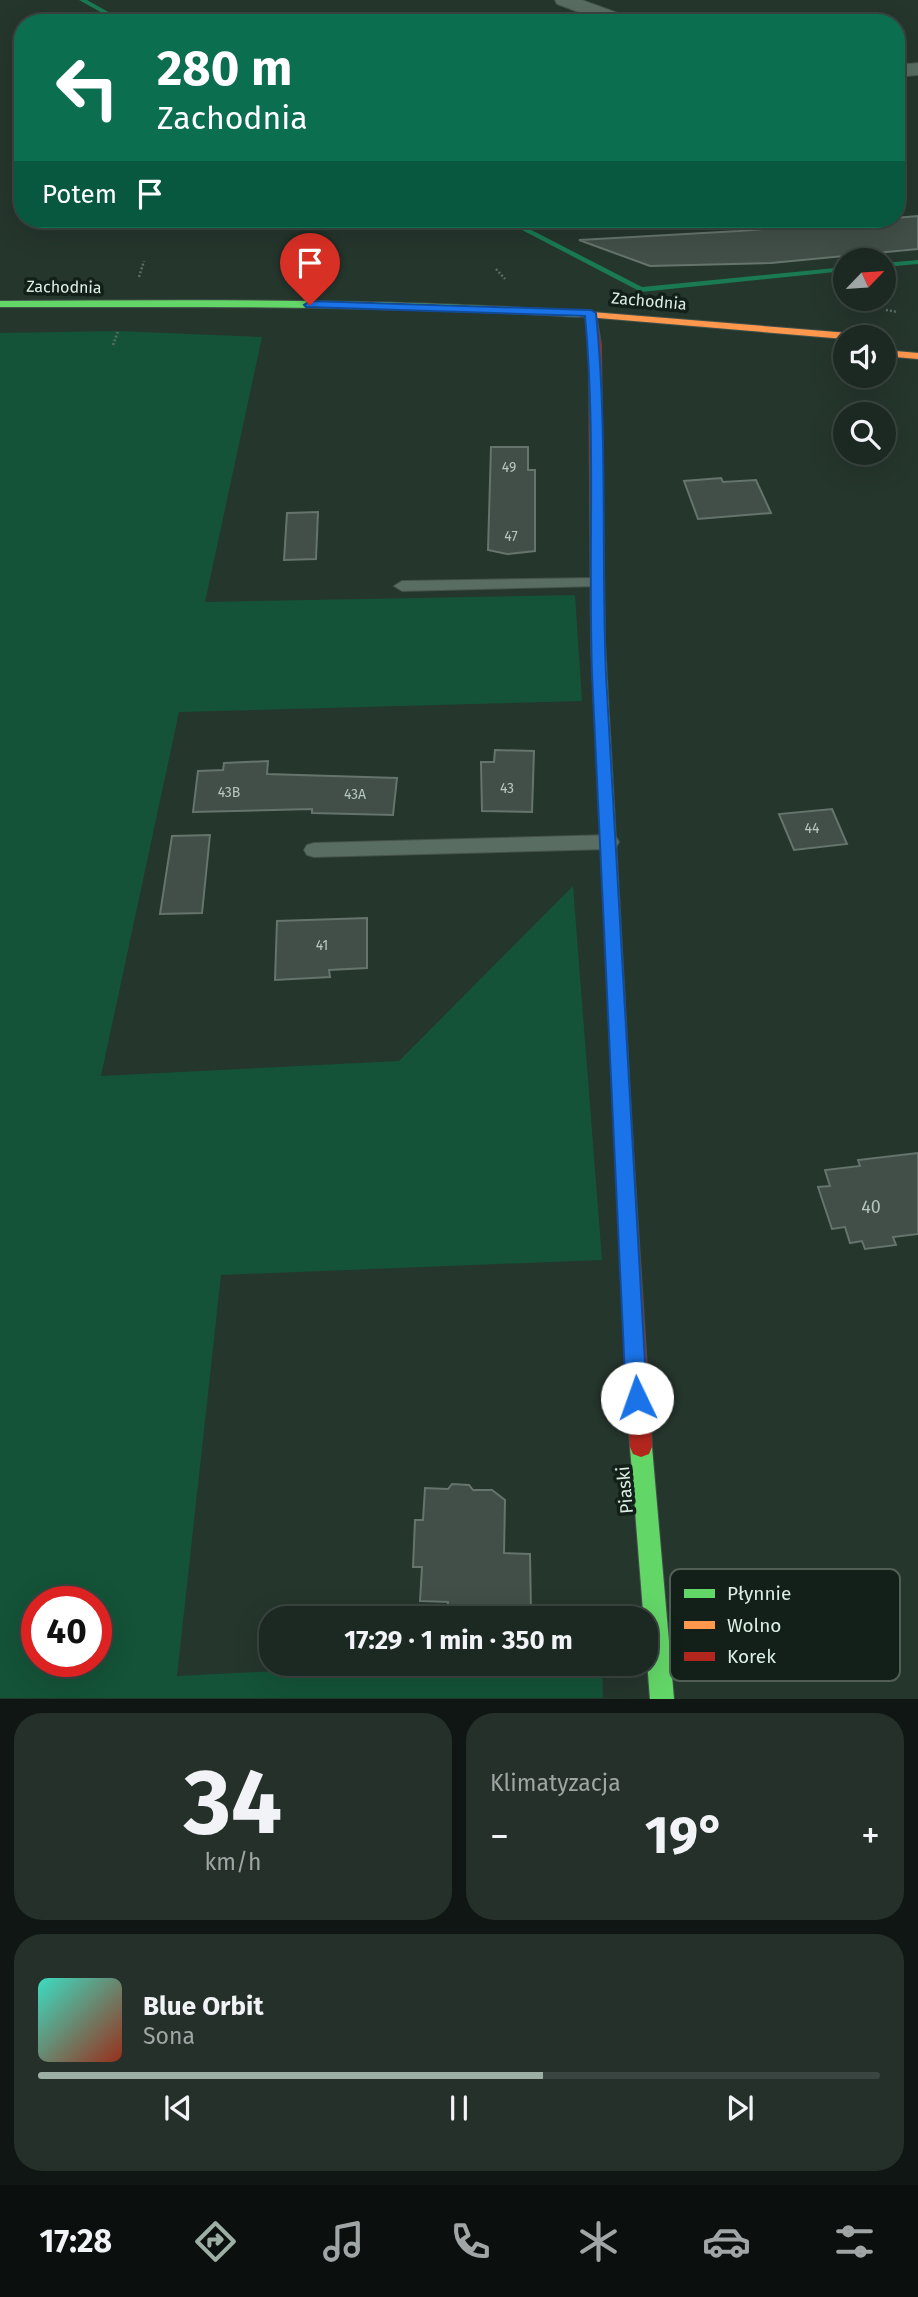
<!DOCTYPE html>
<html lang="pl">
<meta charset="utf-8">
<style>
:root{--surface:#1c2822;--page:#25302a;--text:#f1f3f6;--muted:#a0a6a5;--line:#3a4440;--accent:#9daea4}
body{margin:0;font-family:"Fira Sans",sans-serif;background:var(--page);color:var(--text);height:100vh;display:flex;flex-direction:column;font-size:26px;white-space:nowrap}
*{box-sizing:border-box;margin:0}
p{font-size:23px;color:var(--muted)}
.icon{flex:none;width:38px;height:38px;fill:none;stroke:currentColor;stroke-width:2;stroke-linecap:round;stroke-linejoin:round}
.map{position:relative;height:1699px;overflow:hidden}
.side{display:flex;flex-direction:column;gap:14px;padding:14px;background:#0f1613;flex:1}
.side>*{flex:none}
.guide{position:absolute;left:14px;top:14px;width:891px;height:214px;border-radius:28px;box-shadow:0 7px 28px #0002,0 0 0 2px var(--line);background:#0b6e4f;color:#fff;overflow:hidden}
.needle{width:46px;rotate:65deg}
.controls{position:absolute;left:833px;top:248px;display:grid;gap:14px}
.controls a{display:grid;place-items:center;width:63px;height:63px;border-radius:50%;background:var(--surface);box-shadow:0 7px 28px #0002,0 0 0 2px var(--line);font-size:35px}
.speed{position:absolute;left:21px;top:1586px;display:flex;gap:14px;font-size:35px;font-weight:700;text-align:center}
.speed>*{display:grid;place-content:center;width:91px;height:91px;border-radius:50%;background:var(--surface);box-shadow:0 7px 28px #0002,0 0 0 2px var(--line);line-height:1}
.speed .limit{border:10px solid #d22;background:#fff;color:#111}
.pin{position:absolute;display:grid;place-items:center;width:60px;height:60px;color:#fff;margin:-72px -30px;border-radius:50% 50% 50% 0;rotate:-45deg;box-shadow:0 0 7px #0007}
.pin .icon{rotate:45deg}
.me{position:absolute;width:77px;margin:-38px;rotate:357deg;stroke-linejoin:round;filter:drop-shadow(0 0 5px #0008)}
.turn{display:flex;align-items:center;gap:24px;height:147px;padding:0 28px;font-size:32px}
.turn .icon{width:91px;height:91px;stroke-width:2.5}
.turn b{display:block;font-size:49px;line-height:60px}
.then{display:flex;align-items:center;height:66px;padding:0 28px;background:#0003;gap:14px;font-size:26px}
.big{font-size:52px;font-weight:700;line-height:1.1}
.side .tile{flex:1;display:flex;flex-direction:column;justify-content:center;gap:10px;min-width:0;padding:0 24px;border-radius:28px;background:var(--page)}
.side .dial{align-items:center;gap:0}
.dial b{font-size:91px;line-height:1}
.song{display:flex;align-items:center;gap:21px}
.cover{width:84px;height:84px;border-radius:10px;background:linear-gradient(135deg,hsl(170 70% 55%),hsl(10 70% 35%))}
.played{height:7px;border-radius:4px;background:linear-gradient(90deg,var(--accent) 60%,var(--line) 60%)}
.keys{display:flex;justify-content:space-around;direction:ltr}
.heat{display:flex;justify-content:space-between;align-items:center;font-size:38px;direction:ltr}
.side .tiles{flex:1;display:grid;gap:14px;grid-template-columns:1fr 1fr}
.tile:last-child{grid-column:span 2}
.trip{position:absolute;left:259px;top:1606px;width:399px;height:70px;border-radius:28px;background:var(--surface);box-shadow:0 7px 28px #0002,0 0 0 2px var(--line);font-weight:700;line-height:70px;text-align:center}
.menu{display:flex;height:112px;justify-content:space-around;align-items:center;background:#0b100e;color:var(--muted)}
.menu .icon{width:49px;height:49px}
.menu .current{color:var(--accent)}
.menu b{font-size:32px;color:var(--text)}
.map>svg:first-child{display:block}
.green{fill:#145338;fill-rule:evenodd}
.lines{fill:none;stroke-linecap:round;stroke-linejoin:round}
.stream{fill:#1a7a52;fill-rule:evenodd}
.building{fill:#414f48;stroke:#65746c;stroke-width:2}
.lane-casing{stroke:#44524a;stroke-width:2}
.street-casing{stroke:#44524a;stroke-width:2}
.fast-casing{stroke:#44524a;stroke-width:2}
.slow-casing{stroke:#44524a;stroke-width:2}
.jam-casing{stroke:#44524a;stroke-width:2}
.path{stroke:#5c6c64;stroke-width:2.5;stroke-dasharray:2 2;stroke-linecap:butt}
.lane{fill:#596d63;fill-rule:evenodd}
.street{fill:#596d63;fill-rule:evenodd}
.fast{fill:#63d668;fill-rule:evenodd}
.slow{fill:#ff974d;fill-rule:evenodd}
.jam{fill:#b3261e;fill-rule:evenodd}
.route{fill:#1a73e8;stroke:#114b97;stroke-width:2}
.labels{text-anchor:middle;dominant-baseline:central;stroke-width:7;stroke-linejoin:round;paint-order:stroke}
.number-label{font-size:14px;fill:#b6c7bd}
.far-street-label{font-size:16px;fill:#ddefe4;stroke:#132019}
.near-number-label{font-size:18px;fill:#b6c7bd}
.street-label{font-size:18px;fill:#ddefe4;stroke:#132019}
.key{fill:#132019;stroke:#505e56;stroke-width:2}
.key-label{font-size:19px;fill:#ddefe4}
</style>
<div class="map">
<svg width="918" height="1699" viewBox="0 0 918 1699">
<rect width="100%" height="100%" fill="#25362d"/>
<path class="green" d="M 118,331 L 262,337 L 205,602 L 575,595 L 582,701 L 179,712 L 101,1076 L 399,1061 L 573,886 L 602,1260 L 221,1275 L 177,1676 L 420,1664 L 602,1664 L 603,1698 L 0,1698 L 0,333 ZM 37,1601 L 96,1601 L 96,1661 L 37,1661 Z"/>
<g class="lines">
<path class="stream" d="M 79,0 L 87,0 L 128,23 L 120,23 Z
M 501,219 L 510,219 L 642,287 L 845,267 L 845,271 L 641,292 Z
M 918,260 L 918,264 L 884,267 L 884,263 Z"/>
</g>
<path class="building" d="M 918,216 L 918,249 L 771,263 L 650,266 L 579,240 L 739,231 Z
M 491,447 L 528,447 L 528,470 L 535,470 L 535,551 L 507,554 L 488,550 Z
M 721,478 L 723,482 L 756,480 L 771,513 L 698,519 L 684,481 Z
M 318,512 L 316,559 L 284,560 L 287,513 Z
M 495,750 L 534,751 L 532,812 L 482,811 L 481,762 L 494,762 Z
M 268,761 L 267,774 L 397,778 L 393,815 L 312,813 L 312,809 L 193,812 L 198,771 L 223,770 L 224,763 Z
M 832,809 L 847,844 L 794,850 L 779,814 Z
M 210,835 L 202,913 L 160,914 L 172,836 Z
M 367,918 L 367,968 L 329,970 L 330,977 L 275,980 L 277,921 Z
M 918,1153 L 918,1234 L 893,1237 L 896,1245 L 865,1249 L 862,1241 L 850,1243 L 845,1227 L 832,1229 L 818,1187 L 830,1186 L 825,1170 L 860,1166 L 858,1160 Z
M 452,1484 L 469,1485 L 473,1490 L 492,1490 L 505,1500 L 504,1553 L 530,1554 L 531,1614 L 447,1612 L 448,1602 L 420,1601 L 422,1567 L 413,1567 L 415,1520 L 423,1520 L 425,1488 L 448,1489 Z"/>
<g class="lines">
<defs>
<path id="lane" d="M 595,578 L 603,583 L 601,586 L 402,591 L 394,586 L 402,581 Z
M 609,835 L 616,837 L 619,842 L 616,847 L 609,849 L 314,857 L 307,855 L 304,850 L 307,845 L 314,843 Z"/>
<path id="street" d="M 555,0 L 582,0 L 634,19 L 637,23 L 608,23 L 557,4 Z
M 918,63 L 918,75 L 896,77 L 896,65 Z"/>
<path id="fast" d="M 0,301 C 193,300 386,298 579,311 L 584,314 L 579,317 C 386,305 193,307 0,307 Z
M 598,638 L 605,642 L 633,1148 L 631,1154 L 624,1156 L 617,1154 L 615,1148 L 591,642 Z
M 641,1437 L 649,1440 L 652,1447 L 674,1699 L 650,1699 L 630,1447 L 633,1440 Z"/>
<path id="slow" d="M 579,311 L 873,335 L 878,338 L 845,339 L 575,316 L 575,312 Z
M 884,350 L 918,353 L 918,359 L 884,356 Z"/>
<path id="jam" d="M 591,310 L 596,313 L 601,345 L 605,642 L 598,646 L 591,642 L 589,345 L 586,313 Z
M 624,1140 L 631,1142 L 633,1148 L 652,1447 L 649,1454 L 641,1457 L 633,1454 L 630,1447 L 615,1148 L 617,1142 Z"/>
</defs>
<use href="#lane" class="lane-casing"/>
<use href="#street" class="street-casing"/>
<use href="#fast" class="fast-casing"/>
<use href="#slow" class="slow-casing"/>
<use href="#jam" class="jam-casing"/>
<path class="path" d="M 496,269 L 505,279
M 139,277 L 144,261
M 886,310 L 898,312
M 113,345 L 118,331"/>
<use href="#lane" class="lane"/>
<use href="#street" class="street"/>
<use href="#fast" class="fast"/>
<use href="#slow" class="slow"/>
<use href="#jam" class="jam"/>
</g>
<path class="route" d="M 310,301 L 591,310 L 596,313 C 608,433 601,554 606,674 L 647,1398 L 644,1405 L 637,1408 L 629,1405 L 626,1398 L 592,674 C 588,556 596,434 585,316 L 306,307 L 304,305 Z"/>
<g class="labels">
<g class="number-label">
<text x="509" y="467">49</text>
<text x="511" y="536">47</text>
<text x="507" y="788">43</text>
<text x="229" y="792">43B</text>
<text x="355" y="794">43A</text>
<text x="812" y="828">44</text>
<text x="322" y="945">41</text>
</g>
<g class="far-street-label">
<text transform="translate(64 287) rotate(1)">Zachodnia</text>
<text transform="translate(649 301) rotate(5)">Zachodnia</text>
</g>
<g class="near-number-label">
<text x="871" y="1207">40</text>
</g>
<g class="street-label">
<text transform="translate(625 1490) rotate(-95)">Piaski</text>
</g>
</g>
<rect x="670" y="1569" width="230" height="112" rx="10" class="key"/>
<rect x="684" y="1589" width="31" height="9" fill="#63d668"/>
<rect x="684" y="1621" width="31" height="8" fill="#ff974d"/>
<rect x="684" y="1652" width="31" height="9" fill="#b3261e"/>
<g class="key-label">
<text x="727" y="1600">Płynnie</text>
<text x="727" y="1632">Wolno</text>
<text x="727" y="1663">Korek</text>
</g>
</svg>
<div class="controls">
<a><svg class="needle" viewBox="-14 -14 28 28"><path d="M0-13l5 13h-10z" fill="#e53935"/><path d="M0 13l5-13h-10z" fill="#a0a6a5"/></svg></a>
<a><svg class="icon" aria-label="sound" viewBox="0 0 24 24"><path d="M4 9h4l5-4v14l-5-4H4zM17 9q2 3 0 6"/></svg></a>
<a><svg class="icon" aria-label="search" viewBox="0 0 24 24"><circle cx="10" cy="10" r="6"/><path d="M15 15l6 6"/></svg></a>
</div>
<div class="speed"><div class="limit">40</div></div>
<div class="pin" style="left:310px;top:305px;background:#d93025"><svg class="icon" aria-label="arrive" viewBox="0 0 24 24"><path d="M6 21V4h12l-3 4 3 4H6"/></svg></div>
<svg class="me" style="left:637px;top:1398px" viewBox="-20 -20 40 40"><circle r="19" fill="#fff"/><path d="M0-13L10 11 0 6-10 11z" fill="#1a73e8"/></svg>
<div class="trip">17:29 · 1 min · 350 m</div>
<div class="guide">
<div class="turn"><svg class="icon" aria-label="left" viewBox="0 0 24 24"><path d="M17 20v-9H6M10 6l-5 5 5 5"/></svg><div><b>280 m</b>Zachodnia</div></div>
<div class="then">Potem<svg class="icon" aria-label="arrive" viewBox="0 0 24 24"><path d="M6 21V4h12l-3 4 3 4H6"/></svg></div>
</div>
</div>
<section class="side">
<div class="tiles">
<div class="tile dial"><b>34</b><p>km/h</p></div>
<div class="tile"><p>Klimatyzacja</p>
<div class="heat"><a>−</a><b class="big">19°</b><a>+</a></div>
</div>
<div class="tile">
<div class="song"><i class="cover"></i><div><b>Blue Orbit</b><p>Sona</p></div></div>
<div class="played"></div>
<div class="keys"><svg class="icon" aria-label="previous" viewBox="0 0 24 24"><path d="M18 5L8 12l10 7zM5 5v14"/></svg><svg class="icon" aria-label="pause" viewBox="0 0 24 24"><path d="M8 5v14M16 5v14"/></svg><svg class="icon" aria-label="next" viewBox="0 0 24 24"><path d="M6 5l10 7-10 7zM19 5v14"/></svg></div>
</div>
</div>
</section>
<nav class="menu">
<b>17:28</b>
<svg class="icon current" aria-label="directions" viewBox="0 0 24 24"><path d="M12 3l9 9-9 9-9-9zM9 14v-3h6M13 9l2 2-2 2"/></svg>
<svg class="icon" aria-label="music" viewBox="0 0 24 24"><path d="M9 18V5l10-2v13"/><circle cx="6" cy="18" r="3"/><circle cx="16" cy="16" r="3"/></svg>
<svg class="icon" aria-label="phone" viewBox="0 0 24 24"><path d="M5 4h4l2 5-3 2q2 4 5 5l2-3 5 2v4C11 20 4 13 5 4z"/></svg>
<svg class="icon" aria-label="climate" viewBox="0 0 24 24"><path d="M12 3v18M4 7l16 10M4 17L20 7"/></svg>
<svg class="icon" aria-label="car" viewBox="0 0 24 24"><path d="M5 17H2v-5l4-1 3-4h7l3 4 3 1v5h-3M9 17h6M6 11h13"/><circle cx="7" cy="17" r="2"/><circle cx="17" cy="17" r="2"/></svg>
<svg class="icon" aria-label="filters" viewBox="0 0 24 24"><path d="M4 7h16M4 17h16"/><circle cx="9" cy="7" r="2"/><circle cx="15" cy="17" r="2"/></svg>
</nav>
